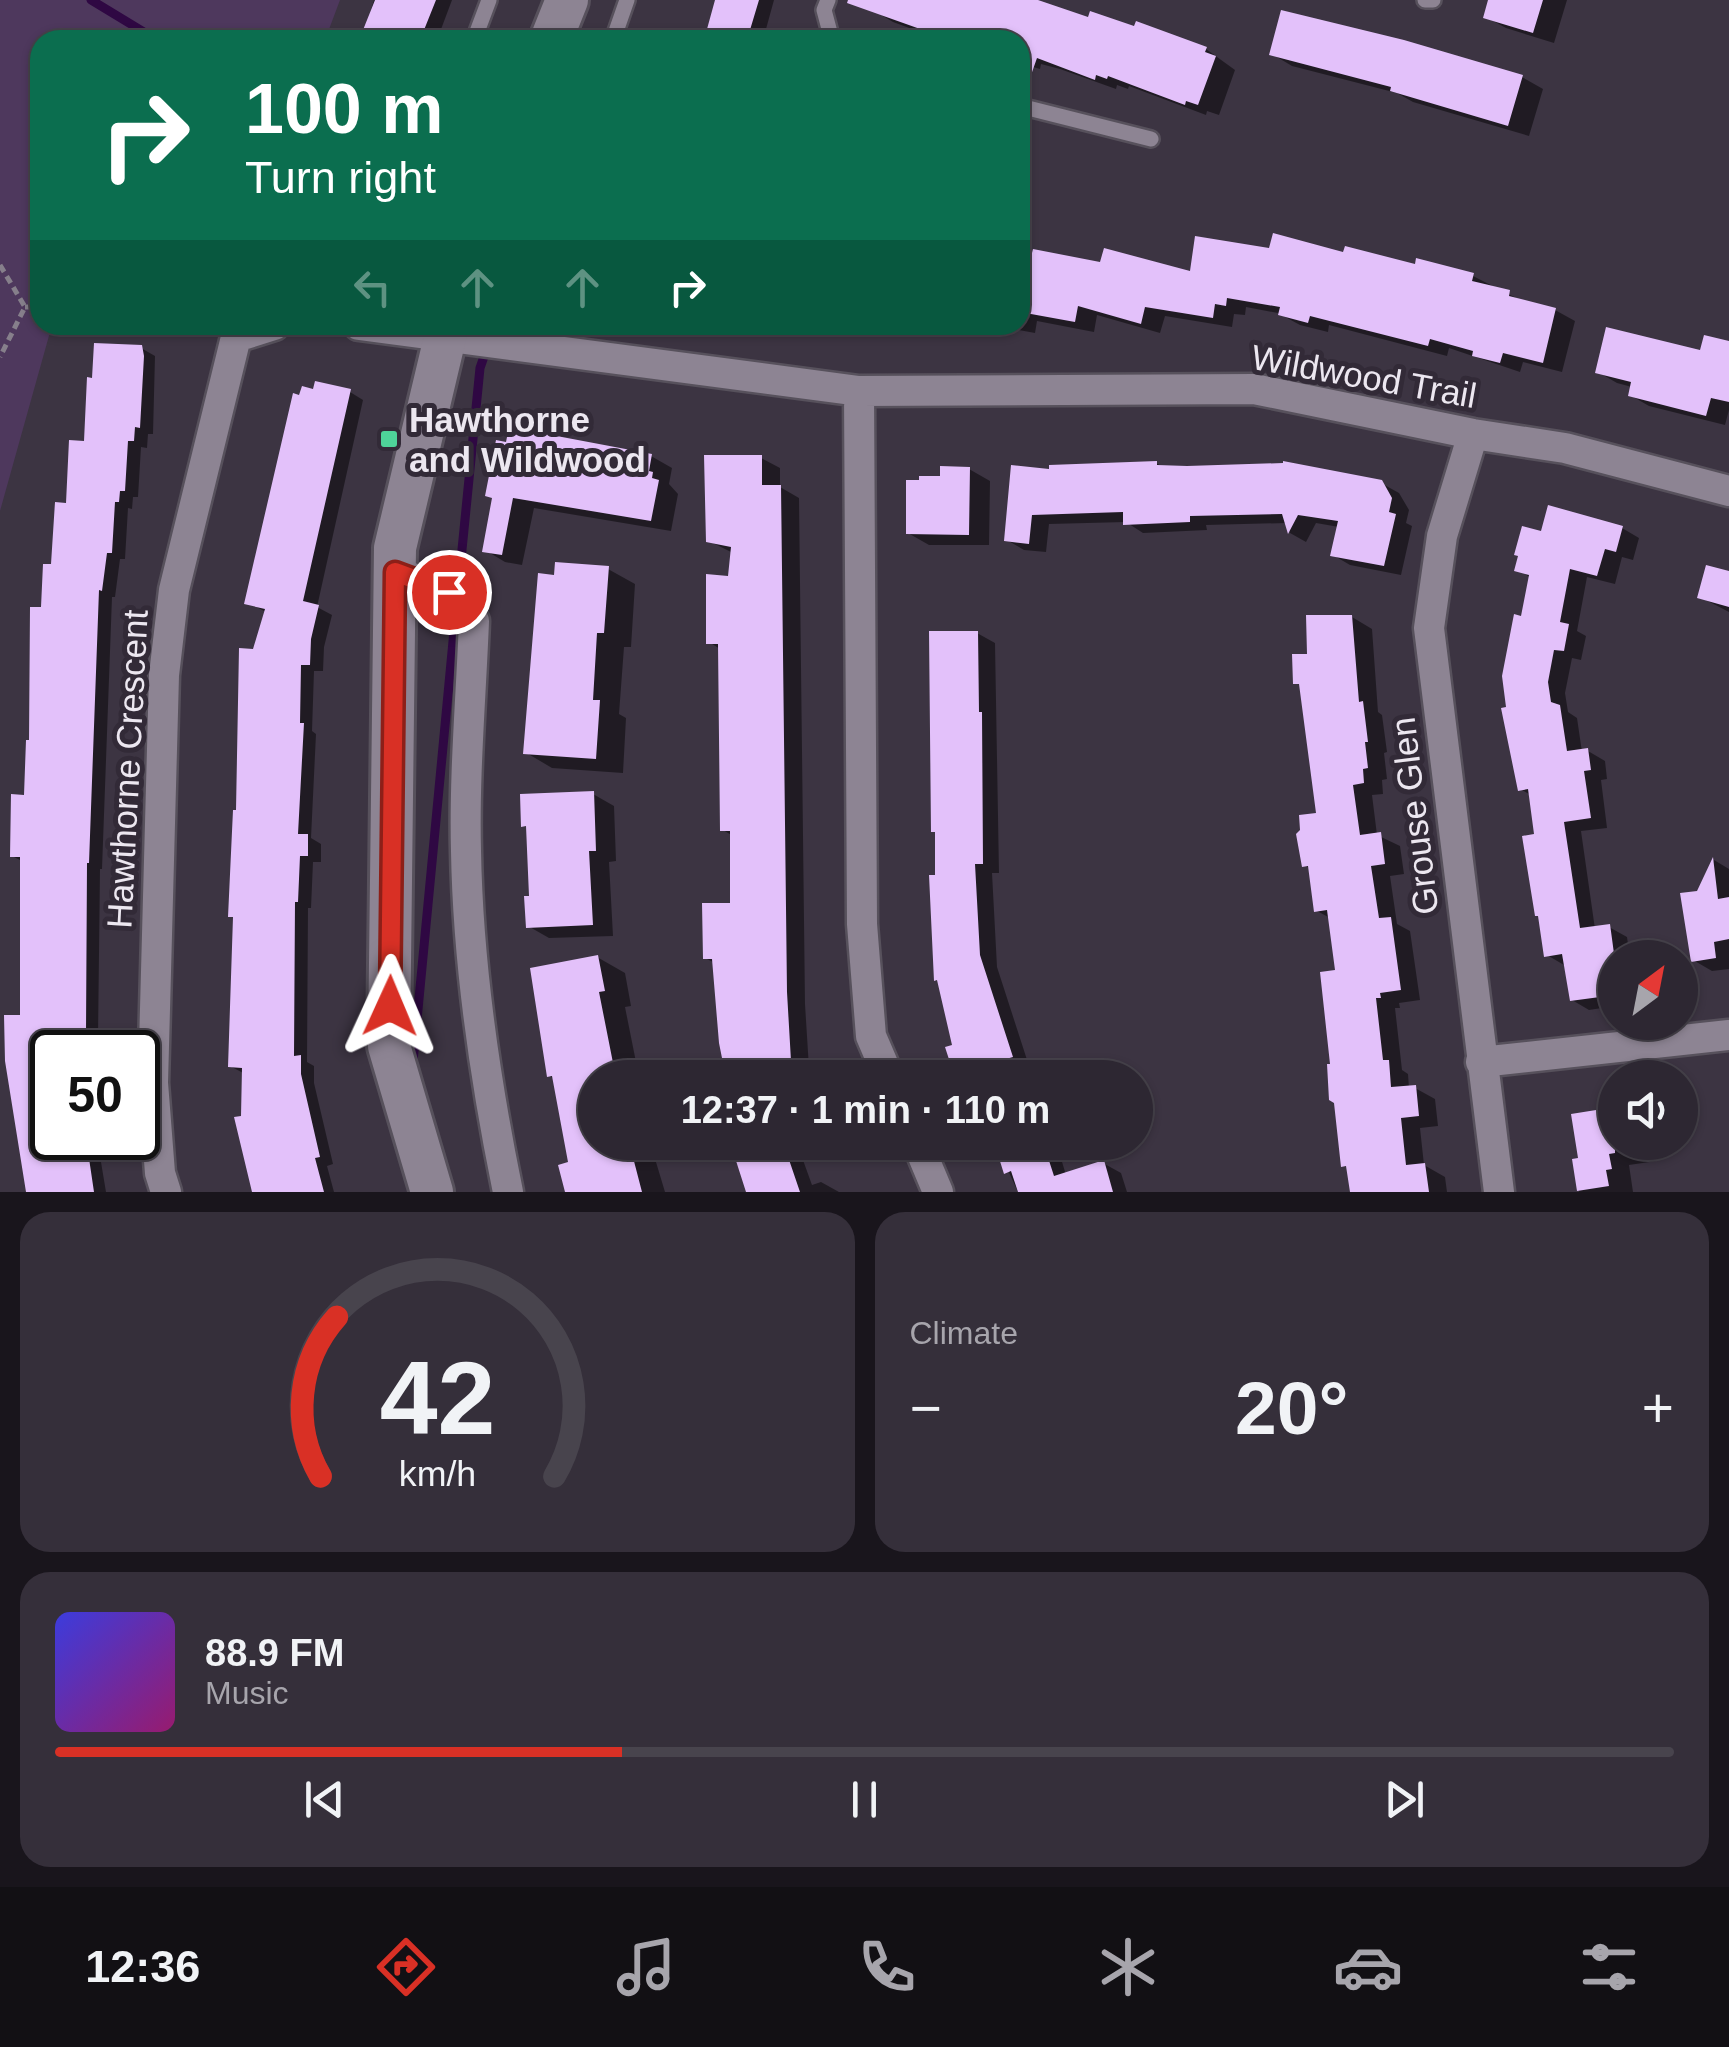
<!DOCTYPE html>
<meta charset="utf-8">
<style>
:root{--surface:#2d2732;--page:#352f3a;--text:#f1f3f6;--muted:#a7a5ac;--line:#48444d;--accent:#d93025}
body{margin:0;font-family:Arial,sans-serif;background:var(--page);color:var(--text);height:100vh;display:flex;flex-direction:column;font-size:38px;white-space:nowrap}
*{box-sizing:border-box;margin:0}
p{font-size:32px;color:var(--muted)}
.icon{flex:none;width:55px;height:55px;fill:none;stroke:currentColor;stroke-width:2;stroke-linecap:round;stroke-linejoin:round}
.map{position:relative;height:1192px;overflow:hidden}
.panel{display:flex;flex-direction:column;gap:20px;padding:20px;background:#19151c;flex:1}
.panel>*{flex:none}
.hud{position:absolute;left:30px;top:30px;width:1000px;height:305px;border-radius:30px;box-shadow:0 2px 8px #0004,0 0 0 2px var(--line);background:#0b6e4f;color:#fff;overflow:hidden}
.needle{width:65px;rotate:32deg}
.tools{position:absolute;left:1598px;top:940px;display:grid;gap:20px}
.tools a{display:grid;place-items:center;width:100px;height:100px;border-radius:50%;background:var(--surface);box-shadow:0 2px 8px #0004,0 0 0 2px var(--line);font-size:50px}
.speed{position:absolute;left:30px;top:1030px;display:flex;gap:20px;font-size:50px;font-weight:700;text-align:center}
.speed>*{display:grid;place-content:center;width:130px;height:130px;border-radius:50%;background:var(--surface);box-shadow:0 2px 8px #0004,0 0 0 2px var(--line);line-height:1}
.speed .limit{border:5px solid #111;border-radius:15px;background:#fff;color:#111}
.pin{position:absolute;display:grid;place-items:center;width:85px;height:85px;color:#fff;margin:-42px;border:5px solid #fff;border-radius:50%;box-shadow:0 2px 10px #0007}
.me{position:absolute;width:110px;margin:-55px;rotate:1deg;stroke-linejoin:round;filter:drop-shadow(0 0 8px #0008)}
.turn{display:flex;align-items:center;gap:35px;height:210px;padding:0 50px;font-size:45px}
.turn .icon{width:130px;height:130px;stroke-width:2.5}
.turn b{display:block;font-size:70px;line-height:85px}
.lanes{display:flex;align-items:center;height:95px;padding:0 50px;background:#0003;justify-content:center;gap:50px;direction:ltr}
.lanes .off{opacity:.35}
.big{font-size:75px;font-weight:600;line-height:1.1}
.panel .card{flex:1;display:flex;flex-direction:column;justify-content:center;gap:15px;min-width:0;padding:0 35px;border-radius:30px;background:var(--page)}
.panel .dial{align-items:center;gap:0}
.dial svg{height:260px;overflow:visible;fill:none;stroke:var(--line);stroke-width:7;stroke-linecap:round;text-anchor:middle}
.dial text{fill:var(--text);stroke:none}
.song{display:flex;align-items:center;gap:30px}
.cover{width:120px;height:120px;border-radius:15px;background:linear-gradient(135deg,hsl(240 70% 55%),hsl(320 70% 35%))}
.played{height:10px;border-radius:5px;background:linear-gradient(90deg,var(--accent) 35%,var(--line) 35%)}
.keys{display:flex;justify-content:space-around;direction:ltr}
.heat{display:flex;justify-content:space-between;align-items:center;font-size:55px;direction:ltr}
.panel .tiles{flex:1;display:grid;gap:20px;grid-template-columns:1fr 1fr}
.card:last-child{grid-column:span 2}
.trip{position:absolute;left:578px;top:1060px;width:575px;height:100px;border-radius:50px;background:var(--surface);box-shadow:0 2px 8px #0004,0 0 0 2px var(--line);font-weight:600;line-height:100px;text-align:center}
.tabs{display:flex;height:160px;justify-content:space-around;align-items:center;background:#121014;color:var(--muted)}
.tabs .icon{width:70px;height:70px}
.tabs .active{color:var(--accent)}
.tabs b{font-size:45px;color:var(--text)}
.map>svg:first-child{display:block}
.green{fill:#4e385d}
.shadow{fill:#0007}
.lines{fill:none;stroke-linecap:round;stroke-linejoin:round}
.stream{stroke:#2f0843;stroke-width:9}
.building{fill:#e3c1fa}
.lane-casing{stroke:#57515c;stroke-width:20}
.street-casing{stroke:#57515c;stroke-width:35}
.secondary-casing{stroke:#57515c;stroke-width:48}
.path{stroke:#867f8b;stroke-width:5;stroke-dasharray:8 5;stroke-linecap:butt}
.lane{stroke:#8d8493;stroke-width:15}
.street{stroke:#8d8493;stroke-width:30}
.secondary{stroke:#8d8493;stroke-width:42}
.route-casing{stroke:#8d1f18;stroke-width:25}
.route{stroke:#d93025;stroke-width:18}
.poi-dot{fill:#4ed399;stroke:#322a37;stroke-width:4}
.labels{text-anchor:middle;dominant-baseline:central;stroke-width:10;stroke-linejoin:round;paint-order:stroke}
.street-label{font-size:35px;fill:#ece7f0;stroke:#322a37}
.poi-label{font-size:35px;font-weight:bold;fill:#ece7f0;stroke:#322a37;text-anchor:start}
</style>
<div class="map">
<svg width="1729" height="1192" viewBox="0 0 1729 1192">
<rect width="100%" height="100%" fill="#3c3442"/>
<path class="green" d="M 0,0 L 340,0 L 325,40 L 40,40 L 40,325 L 52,325 L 0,511 Z"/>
<path class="shadow" d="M 374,0 L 452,0 L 437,40 L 362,40 Z
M 718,0 L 774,0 L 763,40 L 693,40 L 696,30 L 709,34 Z
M 876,0 L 1034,0 L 1089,21 L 1206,49 L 1235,70 L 1219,115 L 1207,111 L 1206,115 L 1129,86 L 1128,89 L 1117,85 L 1116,89 L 1060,69 L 1041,64 L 1040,69 L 1020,63 L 1020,40 L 942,40 L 893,22 L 873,10 Z
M 1491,0 L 1567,0 L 1554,43 L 1506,28 L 1486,17 Z
M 1272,54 L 1522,77 L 1543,89 L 1529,136 L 1413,102 L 1397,93 L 1292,66 Z
M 1271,251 L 1345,255 L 1473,276 L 1528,304 L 1555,310 L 1575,321 L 1562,372 L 1523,362 L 1520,372 L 1449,348 L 1447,356 L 1329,325 L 1328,332 L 1300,325 L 1278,313 L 1246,307 L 1245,315 L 1234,314 L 1232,327 L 1165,316 L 1160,333 L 1097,315 L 1094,332 L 1037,321 L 1035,333 L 991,325 L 1020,325 L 1020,252 L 1192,274 Z
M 744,325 L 907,325 L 906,335 L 845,325 L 843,335 L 780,326 L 777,337 Z
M 928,325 L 971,325 L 970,333 Z
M 1729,344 L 1729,410 L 1725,425 L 1649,406 L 1630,395 L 1632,387 L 1617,383 L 1598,372 L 1702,353 Z
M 141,348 L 155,356 L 153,434 L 148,434 L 147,448 L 141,447 L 138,497 L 133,497 L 132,509 L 128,508 L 125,559 L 120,559 L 115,597 L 112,597 L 102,869 L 100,869 L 98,1038 L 81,1038 L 83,1052 L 52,1052 L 52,1138 L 97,1138 L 106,1192 L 29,1192 L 22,1018 L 22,861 L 12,856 L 26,797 L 43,610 L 86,444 L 94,380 Z
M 350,392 L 363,400 L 317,607 L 332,615 L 324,647 L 323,671 L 314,671 L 312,731 L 316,734 L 311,838 L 321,844 L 321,862 L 313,862 L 311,908 L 308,908 L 307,1062 L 314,1066 L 314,1083 L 333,1164 L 327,1166 L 334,1192 L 255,1192 L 244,1118 L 245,1074 L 230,1066 L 238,813 L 254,652 L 266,612 L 247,602 Z
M 651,456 L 672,468 L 669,484 L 678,494 L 671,531 L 534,508 L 522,565 L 505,562 L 485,550 L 494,498 Z
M 761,458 L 780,468 L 780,487 L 799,498 L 805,1004 L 809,1068 L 815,1071 L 817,1078 L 717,1078 L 715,1071 L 727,1069 L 715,963 L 705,958 L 733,906 L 733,836 L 723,830 L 720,649 L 709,642 L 730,579 L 733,553 L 709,541 Z
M 1156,463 L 1165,468 L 1381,483 L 1399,493 L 1409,510 L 1406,523 L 1412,526 L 1401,575 L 1350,565 L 1333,555 L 1339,527 L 1316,523 L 1306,542 L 1290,533 L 1287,523 L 1206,525 L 1207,530 L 1143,533 L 1126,522 L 1049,524 L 1046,552 L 1024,550 L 1007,540 L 1052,472 Z
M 969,469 L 990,481 L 989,545 L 929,545 L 908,533 L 943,479 Z
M 1622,528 L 1639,538 L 1633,560 L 1622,557 L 1615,584 L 1587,577 L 1577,631 L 1586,636 L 1581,660 L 1572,658 L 1565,693 L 1568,712 L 1577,718 L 1582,752 L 1588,751 L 1605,761 L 1607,779 L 1601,780 L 1607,828 L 1581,831 L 1595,929 L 1609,927 L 1627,937 L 1630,958 L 1615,958 L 1615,1006 L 1589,1010 L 1572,1000 L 1564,965 L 1547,955 L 1531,795 L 1520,789 L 1509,709 L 1531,578 L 1517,569 L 1543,534 Z
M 608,569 L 635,584 L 631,647 L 624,647 L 619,714 L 626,718 L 623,773 L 552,768 L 525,752 L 556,578 Z
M 1729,573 L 1729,612 L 1700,597 Z
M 1352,617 L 1372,629 L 1378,712 L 1382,715 L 1387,752 L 1384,753 L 1387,779 L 1382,780 L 1383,794 L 1372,795 L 1377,835 L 1400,846 L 1404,874 L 1390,876 L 1397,924 L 1410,931 L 1420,1000 L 1399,1003 L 1400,1008 L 1395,1008 L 1402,1070 L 1408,1074 L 1409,1088 L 1415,1088 L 1435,1099 L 1438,1126 L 1420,1128 L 1424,1165 L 1445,1177 L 1447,1192 L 1352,1192 L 1349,1168 L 1343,1165 L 1333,1066 L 1338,972 L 1330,918 L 1317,911 L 1311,869 L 1304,865 L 1319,815 L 1302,686 L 1295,682 L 1309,656 Z
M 977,633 L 995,643 L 999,873 L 992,873 L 997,967 L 1029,1066 L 1022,1069 L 1025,1078 L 957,1078 L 937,877 Z
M 593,794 L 614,806 L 616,861 L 609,862 L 613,936 L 549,938 L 528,926 L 531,898 L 529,828 L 524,825 Z
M 1714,860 L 1729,869 L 1729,969 L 1712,971 L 1693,960 L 1699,893 Z
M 597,957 L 625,973 L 631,1006 L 625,1007 L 638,1072 L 645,1078 L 595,1078 L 595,1142 L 650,1142 L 665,1192 L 568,1192 L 571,1164 L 555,1079 L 549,1076 Z
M 1615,1110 L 1615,1142 L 1654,1142 L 1656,1161 L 1629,1165 L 1633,1192 L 1579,1192 L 1575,1161 L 1580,1160 Z
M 732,1142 L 819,1142 L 799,1149 L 812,1185 L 821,1182 L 839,1192 L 750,1192 L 738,1160 L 731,1156 L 729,1148 Z
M 988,1142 L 1056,1142 L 1066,1175 L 1103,1163 L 1121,1173 L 1127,1192 L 1018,1192 L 1000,1153 Z"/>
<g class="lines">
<path class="stream" d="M 91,0 L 157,40
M 458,590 L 480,368 L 495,325
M 413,1062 L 456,610"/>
</g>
<path class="building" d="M 375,0 L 436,0 L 420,40 L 359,40 Z
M 715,0 L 759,0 L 747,40 L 704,40 Z
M 848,0 L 1038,0 L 1088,17 L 1090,11 L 1134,26 L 1136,21 L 1207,47 L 1205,52 L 1216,56 L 1198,105 L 1186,101 L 1185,105 L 1108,76 L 1107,79 L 1096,75 L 1095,80 L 1037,58 L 1024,95 L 1020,95 L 1020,40 L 951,40 L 847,3 Z
M 1488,0 L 1543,0 L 1533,33 L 1483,18 Z
M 1281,10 L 1404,40 L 1523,75 L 1508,126 L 1390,91 L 1391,87 L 1269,55 Z
M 1273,233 L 1343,252 L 1345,246 L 1415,264 L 1416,258 L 1474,273 L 1472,281 L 1510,290 L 1509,296 L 1556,308 L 1543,363 L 1503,353 L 1500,363 L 1472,356 L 1473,351 L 1430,339 L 1428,346 L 1310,316 L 1308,323 L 1278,315 L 1280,307 L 1227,298 L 1226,306 L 1215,304 L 1213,318 L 1145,307 L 1141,324 L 1078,306 L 1075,322 L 1020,312 L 1020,250 L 1032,253 L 1033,249 L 1100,262 L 1104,248 L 1190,271 L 1195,236 L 1269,248 Z
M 1606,327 L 1700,350 L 1704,335 L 1729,341 L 1729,402 L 1711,398 L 1706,416 L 1628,396 L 1631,382 L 1595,373 Z
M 94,343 L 142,345 L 144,356 L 140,428 L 135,427 L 134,441 L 128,441 L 125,491 L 120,491 L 119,502 L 115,502 L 112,553 L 107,553 L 102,591 L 99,590 L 89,863 L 87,863 L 86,1032 L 70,1032 L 70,1042 L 52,1042 L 52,1138 L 86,1138 L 94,1192 L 26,1192 L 5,1061 L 4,1015 L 20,1015 L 20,857 L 10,857 L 11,794 L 24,795 L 26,740 L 29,740 L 30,607 L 41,607 L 43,564 L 51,564 L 55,502 L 66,503 L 69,440 L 84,441 L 87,377 L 92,378 Z
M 315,381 L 351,389 L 303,601 L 319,605 L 311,639 L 310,665 L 301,665 L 300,723 L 304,723 L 298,834 L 308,834 L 308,856 L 300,856 L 298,902 L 295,902 L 294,1056 L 301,1055 L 301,1074 L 320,1157 L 315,1158 L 324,1192 L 252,1192 L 234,1117 L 241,1116 L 242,1068 L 228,1067 L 233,917 L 228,917 L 233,810 L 236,810 L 239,648 L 253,649 L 265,609 L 244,604 L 293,393 L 299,395 L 302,386 L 313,389 Z
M 509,427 L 652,454 L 649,471 L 653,472 L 652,478 L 659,480 L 651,521 L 513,498 L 502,555 L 482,552 L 492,498 L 485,496 L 496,440 L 506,442 Z
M 704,455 L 762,455 L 762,485 L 781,485 L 787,992 L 792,1078 L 726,1078 L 719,1043 L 712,959 L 703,959 L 702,903 L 730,903 L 730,831 L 720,831 L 718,644 L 706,644 L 706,574 L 728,576 L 731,547 L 706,542 Z
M 1157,461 L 1157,465 L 1187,466 L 1283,463 L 1283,461 L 1382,480 L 1392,498 L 1389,512 L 1396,514 L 1384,566 L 1330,556 L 1338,521 L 1298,515 L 1288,534 L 1282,514 L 1190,516 L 1190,522 L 1123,525 L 1123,512 L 1032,515 L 1029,544 L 1004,541 L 1011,465 L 1049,469 L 1049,465 Z
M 940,466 L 970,467 L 969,535 L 906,534 L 906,480 L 919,480 L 919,476 L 940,476 Z
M 1548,505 L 1623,526 L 1616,552 L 1605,549 L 1597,576 L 1570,569 L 1560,622 L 1569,624 L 1564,651 L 1554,650 L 1548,682 L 1551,702 L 1560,705 L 1567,751 L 1588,748 L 1591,770 L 1584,771 L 1591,818 L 1564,822 L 1580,928 L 1610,924 L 1615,961 L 1615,995 L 1570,1001 L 1562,954 L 1544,957 L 1538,916 L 1535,916 L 1522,836 L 1534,834 L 1528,789 L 1518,791 L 1501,708 L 1506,707 L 1502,676 L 1514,614 L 1521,616 L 1529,575 L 1514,571 L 1518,556 L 1514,555 L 1522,526 L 1541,531 Z
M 555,562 L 609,566 L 604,633 L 597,633 L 593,700 L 600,700 L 596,759 L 523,754 L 538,573 L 554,575 Z
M 1706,565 L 1729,571 L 1729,607 L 1697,598 Z
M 1306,615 L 1352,615 L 1359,702 L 1363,701 L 1368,742 L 1365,742 L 1368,768 L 1363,769 L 1364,783 L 1353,785 L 1360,835 L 1381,832 L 1385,864 L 1371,866 L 1379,918 L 1391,917 L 1401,990 L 1380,993 L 1381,998 L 1376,998 L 1383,1060 L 1389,1060 L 1391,1087 L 1416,1085 L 1419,1116 L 1401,1118 L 1406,1165 L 1425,1163 L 1429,1192 L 1350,1192 L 1346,1166 L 1341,1167 L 1334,1103 L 1329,1100 L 1327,1064 L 1330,1064 L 1320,972 L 1335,970 L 1327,910 L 1314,912 L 1308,866 L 1302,867 L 1296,834 L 1300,830 L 1299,815 L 1316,813 L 1299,684 L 1293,684 L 1292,654 L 1307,654 Z
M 929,631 L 978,631 L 979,712 L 982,712 L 983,864 L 975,864 L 980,955 L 1013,1057 L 1006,1059 L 1012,1078 L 955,1078 L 945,1047 L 952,1045 L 937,980 L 934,981 L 929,875 L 935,875 L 935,832 L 931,832 Z
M 594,791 L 596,851 L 589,851 L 593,925 L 526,928 L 524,896 L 529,896 L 526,826 L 521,827 L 520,794 Z
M 1713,857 L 1718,899 L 1729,897 L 1729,939 L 1714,942 L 1716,958 L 1691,962 L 1680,893 L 1697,891 Z
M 598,955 L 605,991 L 599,992 L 616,1078 L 595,1078 L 595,1142 L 629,1142 L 642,1192 L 565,1192 L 558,1165 L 568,1162 L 552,1076 L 547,1077 L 530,968 Z
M 1615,1107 L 1615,1153 L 1609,1154 L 1612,1169 L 1606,1170 L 1609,1186 L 1577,1191 L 1572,1159 L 1578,1158 L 1571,1114 Z
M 730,1142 L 783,1142 L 800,1192 L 746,1192 Z
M 994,1142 L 1043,1142 L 1054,1176 L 1104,1160 L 1113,1192 L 1018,1192 L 1011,1171 L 1004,1174 Z"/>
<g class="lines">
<defs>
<path id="lane" d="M 828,0 L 824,10 L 832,40
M 1425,0 L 1433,0
M 474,40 L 489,0
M 613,40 L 627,0
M 1020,106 L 1151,139"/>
<path id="street" d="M 359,325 L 859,391 L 1254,389 L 1473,434 L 1565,448 L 1729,491
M 859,391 L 862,924 L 871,1036 L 889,1078
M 1473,434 L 1442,536 L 1429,628 L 1499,1192
M 395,572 C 428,584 456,588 474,621 C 471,698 464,775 466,851 C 468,966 485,1080 508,1192
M 1481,1062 L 1729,1035
M 917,1142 L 938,1192
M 166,1192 L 160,1173 L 153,1083 L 164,675 L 174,590 L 236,337 L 274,325"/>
<path id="secondary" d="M 551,40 L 567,0
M 432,1192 L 389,1046 L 395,548 L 448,325"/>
</defs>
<use href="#lane" class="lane-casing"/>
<use href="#street" class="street-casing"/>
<use href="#secondary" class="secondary-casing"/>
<path class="path" d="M 0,265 L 25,307 L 0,357
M 25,307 L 40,307
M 176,325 L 207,331"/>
<use href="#lane" class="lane"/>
<use href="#street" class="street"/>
<use href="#secondary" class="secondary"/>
</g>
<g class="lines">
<defs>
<path id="route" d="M 390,1006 L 395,572 L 449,592"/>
</defs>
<use href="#route" class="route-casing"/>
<use href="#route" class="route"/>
</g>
<rect class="poi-dot" x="379" y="429" width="20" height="20" rx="5"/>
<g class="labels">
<g class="street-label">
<text transform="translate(1364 376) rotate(10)">Wildwood Trail</text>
<text transform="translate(127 769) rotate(-87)">Hawthorne Crescent</text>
<text transform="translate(1414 816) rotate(-97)">Grouse Glen</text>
</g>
<g class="poi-label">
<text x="409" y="419">Hawthorne<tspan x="409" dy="40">and Wildwood</tspan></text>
</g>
</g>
</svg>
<div class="tools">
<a><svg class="needle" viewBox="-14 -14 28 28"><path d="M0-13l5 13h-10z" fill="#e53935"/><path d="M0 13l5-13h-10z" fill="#a7a5ac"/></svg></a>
<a><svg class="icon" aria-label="sound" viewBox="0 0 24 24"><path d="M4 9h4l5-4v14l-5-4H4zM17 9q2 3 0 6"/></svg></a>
</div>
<div class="speed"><div class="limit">50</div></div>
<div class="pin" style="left:449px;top:592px;background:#d93025"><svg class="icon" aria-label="arrive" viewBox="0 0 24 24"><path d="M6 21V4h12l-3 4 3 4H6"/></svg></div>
<svg class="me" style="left:390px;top:1006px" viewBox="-20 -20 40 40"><path d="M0-17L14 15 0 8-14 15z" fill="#d93025" stroke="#fff" stroke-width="4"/></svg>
<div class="trip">12:37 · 1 min · 110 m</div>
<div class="hud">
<div class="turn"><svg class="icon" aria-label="right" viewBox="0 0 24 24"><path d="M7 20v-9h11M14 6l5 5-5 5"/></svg><div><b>100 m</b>Turn right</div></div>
<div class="lanes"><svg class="icon off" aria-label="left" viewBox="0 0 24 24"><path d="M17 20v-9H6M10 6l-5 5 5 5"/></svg><svg class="icon off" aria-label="ahead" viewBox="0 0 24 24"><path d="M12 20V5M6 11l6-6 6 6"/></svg><svg class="icon off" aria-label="ahead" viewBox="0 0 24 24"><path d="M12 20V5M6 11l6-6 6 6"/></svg><svg class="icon" aria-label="right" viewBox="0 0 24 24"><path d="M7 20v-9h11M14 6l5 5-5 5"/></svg></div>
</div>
</div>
<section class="panel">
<div class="tiles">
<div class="card dial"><svg viewBox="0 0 100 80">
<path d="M14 69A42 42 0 1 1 86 69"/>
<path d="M14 69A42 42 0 0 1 19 20" stroke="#d93025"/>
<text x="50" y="56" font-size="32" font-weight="700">42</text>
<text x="50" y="72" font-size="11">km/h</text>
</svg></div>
<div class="card"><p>Climate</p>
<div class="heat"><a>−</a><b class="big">20°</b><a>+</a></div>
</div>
<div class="card">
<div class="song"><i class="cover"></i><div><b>88.9 FM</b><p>Music</p></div></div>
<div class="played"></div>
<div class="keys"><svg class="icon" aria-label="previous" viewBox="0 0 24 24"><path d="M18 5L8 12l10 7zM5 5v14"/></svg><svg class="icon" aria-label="pause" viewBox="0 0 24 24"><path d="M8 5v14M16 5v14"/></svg><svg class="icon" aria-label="next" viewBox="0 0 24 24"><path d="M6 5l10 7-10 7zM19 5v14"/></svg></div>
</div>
</div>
</section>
<nav class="tabs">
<b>12:36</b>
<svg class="icon active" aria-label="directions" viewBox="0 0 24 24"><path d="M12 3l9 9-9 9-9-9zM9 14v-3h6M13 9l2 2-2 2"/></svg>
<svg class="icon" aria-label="music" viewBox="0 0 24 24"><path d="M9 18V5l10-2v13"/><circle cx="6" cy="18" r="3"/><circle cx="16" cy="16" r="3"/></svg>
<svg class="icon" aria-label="phone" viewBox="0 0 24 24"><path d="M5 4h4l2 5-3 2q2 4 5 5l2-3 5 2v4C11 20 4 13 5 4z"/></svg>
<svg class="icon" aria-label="climate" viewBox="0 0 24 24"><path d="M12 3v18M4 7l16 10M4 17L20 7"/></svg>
<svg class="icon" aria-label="car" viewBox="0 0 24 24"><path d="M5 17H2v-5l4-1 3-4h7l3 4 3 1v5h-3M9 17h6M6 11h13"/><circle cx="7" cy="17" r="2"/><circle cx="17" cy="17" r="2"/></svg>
<svg class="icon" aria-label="filters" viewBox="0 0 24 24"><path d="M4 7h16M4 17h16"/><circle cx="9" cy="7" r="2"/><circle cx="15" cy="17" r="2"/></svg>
</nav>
